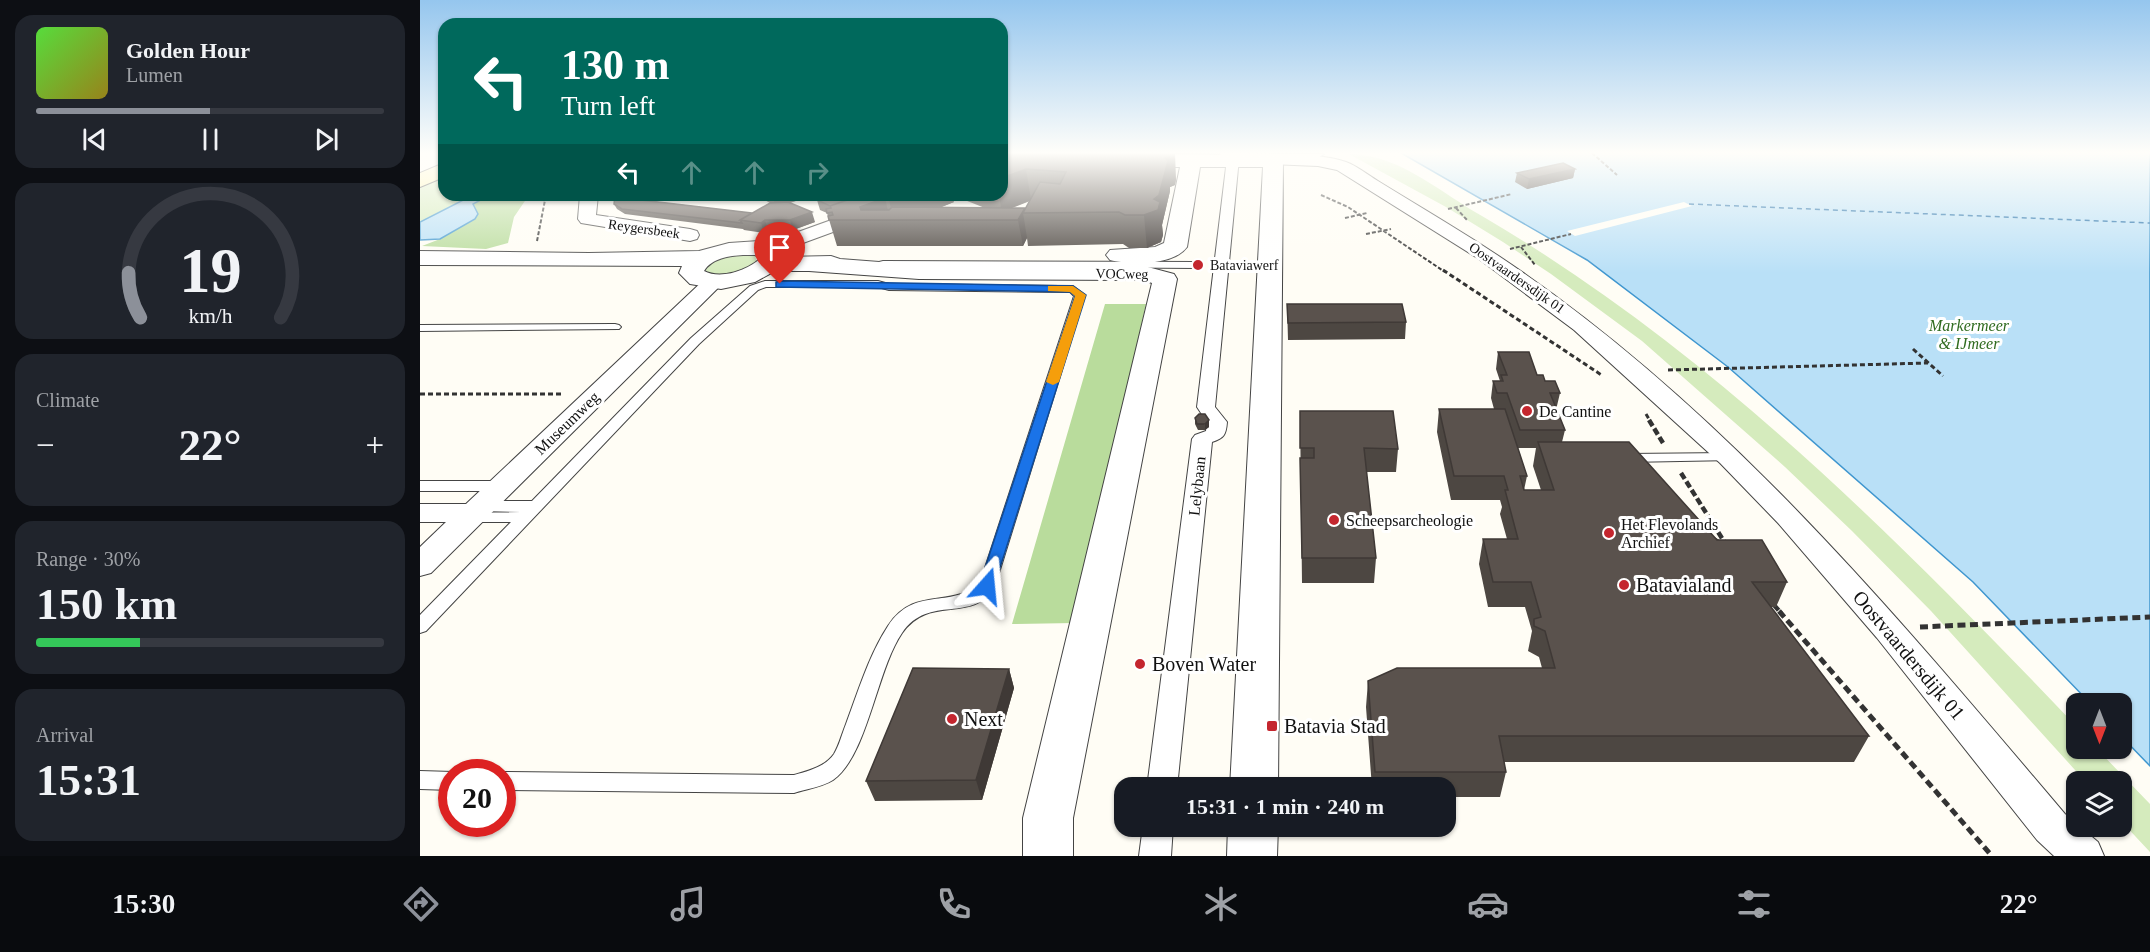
<!DOCTYPE html>
<meta charset="utf-8">
<style>
:root{--surface:#171b24;--page:#20242c;--text:#f1f3f6;--muted:#9ea1a6;--line:#363941;--accent:#8c9099}
body{margin:0;font-family:"Times New Roman",serif;background:var(--page);color:var(--text);height:100vh;display:flex;flex-direction:column;font-size:22px;white-space:nowrap}
*{box-sizing:border-box;margin:0}
p{font-size:20px;color:var(--muted)}
.icon{flex:none;width:33px;height:33px;fill:none;stroke:currentColor;stroke-width:2;stroke-linecap:round;stroke-linejoin:round}
.map{position:relative;flex:1;overflow:hidden}
.panel{display:flex;flex-direction:column;gap:15px;padding:15px;background:#0d0f14;width:420px}
.panel>*{flex:none}
.hud{position:absolute;left:18px;top:18px;width:570px;height:183px;border-radius:18px;box-shadow:0 2px 4px #0004;background:#00695c;color:#fff;overflow:hidden}
.needle{width:39px;rotate:180deg}
.buttons{position:absolute;left:1646px;top:693px;display:grid;gap:12px}
.buttons a{display:grid;place-items:center;width:66px;height:66px;border-radius:12px;background:var(--surface);box-shadow:0 2px 4px #0004;font-size:30px}
.speed{position:absolute;left:18px;top:759px;display:flex;gap:12px;font-size:30px;font-weight:700;text-align:center}
.speed>*{display:grid;place-content:center;width:78px;height:78px;border-radius:50%;background:var(--surface);box-shadow:0 2px 4px #0004;line-height:1}
.speed .limit{border:9px solid #d22;background:#fff;color:#111}
.pin{position:absolute;display:grid;place-items:center;width:51px;height:51px;color:#fff;margin:-62px -26px;border-radius:50% 50% 50% 0;rotate:-45deg;box-shadow:0 0 6px #0007}
.pin .icon{rotate:45deg}
.me{position:absolute;width:66px;margin:-33px;rotate:18deg;stroke-linejoin:round;filter:drop-shadow(0 0 4px #0008)}
.turn{display:flex;align-items:center;gap:21px;height:126px;padding:0 24px;font-size:27px}
.turn .icon{width:78px;height:78px;stroke-width:2.5}
.turn b{display:block;font-size:42px;line-height:51px}
.lanes{display:flex;align-items:center;height:57px;padding:0 24px;background:#0003;justify-content:center;gap:30px;direction:ltr}
.lanes .off{opacity:.35}
.big{font-size:45px;font-weight:700;line-height:1.1}
.panel .widget{flex:1;display:flex;flex-direction:column;justify-content:center;gap:9px;min-width:0;padding:0 21px;border-radius:18px;background:var(--page)}
.panel .dial{align-items:center;gap:0}
.dial svg{height:156px;overflow:visible;fill:none;stroke:var(--line);stroke-width:7;stroke-linecap:round;text-anchor:middle}
.dial text{fill:var(--text);stroke:none}
.song{display:flex;align-items:center;gap:18px}
.cover{width:72px;height:72px;border-radius:9px;background:linear-gradient(135deg,hsl(110 70% 55%),hsl(50 70% 35%))}
.played{height:6px;border-radius:3px;background:linear-gradient(90deg,var(--accent) 50%,var(--line) 50%)}
.keys{display:flex;justify-content:space-around;direction:ltr}
.heat{display:flex;justify-content:space-between;align-items:center;font-size:33px;direction:ltr}
.charge{height:9px;border-radius:4px;background:linear-gradient(90deg,#34c759 30%,var(--line) 0)}
.trip{position:absolute;left:694px;top:777px;width:342px;height:60px;border-radius:18px;background:var(--surface);box-shadow:0 2px 4px #0004;font-weight:700;line-height:60px;text-align:center}
.tab-bar{display:flex;height:96px;justify-content:space-around;align-items:center;background:#090b0e;color:var(--muted)}
.tab-bar .icon{width:42px;height:42px}
.tab-bar .active{color:var(--accent)}
.tab-bar b{font-size:27px;color:var(--text)}
main{display:flex;flex:1;min-height:0}
.map>svg:first-child{display:block}
.green{fill:#d5ebbd}
.forest{fill:#b9dc9c}
.water{fill:#b9e0f7;stroke:#3f96cf;stroke-width:1.5}
.pier{fill:#fffdf5}
.lines{fill:none;stroke-linecap:round;stroke-linejoin:round}
.ferry{stroke:#1768a6;stroke-width:1.5;stroke-dasharray:5 4;stroke-linecap:butt}
.service-casing{stroke:#444;stroke-width:2}
.pedestrian-casing{stroke:#444;stroke-width:2}
.minor-casing{stroke:#444;stroke-width:2}
.tertiary-casing{stroke:#444;stroke-width:2}
.secondary-casing{stroke:#333;stroke-width:2}
.path-far3{stroke:#333;stroke-width:2;stroke-dasharray:4 2;stroke-linecap:butt}
.path-far2{stroke:#333;stroke-width:3;stroke-dasharray:5 3;stroke-linecap:butt}
.path-far1{stroke:#333;stroke-width:4.5;stroke-dasharray:7 3;stroke-linecap:butt}
.path{stroke:#333;stroke-width:5;stroke-dasharray:8 4.5;stroke-linecap:butt}
.service{fill:#fff;fill-rule:evenodd}
.pedestrian{fill:#fff;fill-rule:evenodd}
.minor{fill:#fff;fill-rule:evenodd}
.tertiary{fill:#fff;fill-rule:evenodd}
.secondary{fill:#fff6b0;fill-rule:evenodd}
.wall{fill:#4d4742;fill-rule:evenodd}
.shaded-wall{fill:#3f3936}
.building{fill:#5a524d;stroke:#3f3936;stroke-width:1.5}
.route{fill:#1a73e8;stroke:#114b97;stroke-width:1.5}
.slow{fill:#f59e0b}
.poi-dot{fill:#c4262e;stroke:#fff;stroke-width:2}
.labels{text-anchor:middle;dominant-baseline:central;stroke-width:6;stroke-linejoin:round;paint-order:stroke}
.far-street-label{font-size:14px;fill:#111;stroke:#fff}
.far-poi-label{font-size:14px;fill:#111;stroke:#fff;text-anchor:start}
.park-label{font-size:16px;font-style:italic;fill:#2f6b1f;stroke:#fff}
.poi-label{font-size:16px;fill:#111;stroke:#fff;text-anchor:start}
.street-label{font-size:16px;fill:#111;stroke:#fff}
.near-poi-label{font-size:20px;fill:#111;stroke:#fff;text-anchor:start}
.near-street-label{font-size:20px;fill:#111;stroke:#fff}
</style>
<main>
<section class="panel">
<div class="widget">
<div class="song"><i class="cover"></i><div><b>Golden Hour</b><p>Lumen</p></div></div>
<div class="played"></div>
<div class="keys"><svg class="icon" aria-label="previous" viewBox="0 0 24 24"><path d="M18 5L8 12l10 7zM5 5v14"/></svg><svg class="icon" aria-label="pause" viewBox="0 0 24 24"><path d="M8 5v14M16 5v14"/></svg><svg class="icon" aria-label="next" viewBox="0 0 24 24"><path d="M6 5l10 7-10 7zM19 5v14"/></svg></div>
</div>
<div class="widget dial"><svg viewBox="0 0 100 80">
<path d="M14 69A42 42 0 1 1 86 69"/>
<path d="M14 69A42 42 0 0 1 8 46" stroke="#8c9099"/>
<text x="50" y="56" font-size="32" font-weight="700">19</text>
<text x="50" y="72" font-size="11">km/h</text>
</svg></div>
<div class="widget"><p>Climate</p>
<div class="heat"><a>−</a><b class="big">22°</b><a>+</a></div>
</div>
<div class="widget"><p>Range · 30%</p><b class="big">150 km</b><div class="charge"></div></div>
<div class="widget"><p>Arrival</p><b class="big">15:31</b></div>
</section>
<div class="map">
<svg width="1730" height="856" viewBox="0 0 1730 856">
<rect width="100%" height="100%" fill="#fffdf5"/>
<path class="green" d="M 927,153 C 939,155 953,156 964,160 C 999,172 1030,198 1062,216 C 1289,349 1476,537 1656,726 L 1656,748 L 1677,749 L 1730,804 L 1730,852 L 1701,821 L 1701,782 L 1665,781 L 1511,611 L 1432,531 L 1365,467 L 1222,341 L 1131,274 L 1083,242 L 1026,207 Z
M 24,172 L 24,195 L 53,195 L 0,222 L 0,184 Z
M 329,254 L 335,256 L 337,262 C 323,270 300,283 285,270 L 286,266 L 304,256 Z"/>
<path class="forest" d="M 70,195 L 109,195 L 94,217 L 88,243 L 66,249 L 2,246 L 20,239 L 54,204 Z
M 685,304 L 726,304 L 654,623 L 592,624 Z"/>
<path class="water" d="M 981,153 L 1730,153 L 1730,766 L 1701,736 L 1701,704 L 1670,703 L 1553,582 L 1308,367 L 1167,260 Z
M 53,195 L 70,195 L 53,204 L 58,214 L 55,219 L 20,239 L 0,240 L 0,222 Z"/>
<path class="pier" d="M 1264,202 L 1272,206 L 1155,236 L 1147,231 Z"/>
<g class="lines">
<path class="ferry" d="M 1269,204 L 1730,223"/>
<defs>
<path id="service" d="M 463,261 L 778,262 L 783,265 L 778,268 L 459,266 L 459,262 Z
M 345,281 L 458,281 L 469,284 L 653,286 L 665,295 L 575,586 C 553,625 509,593 482,633 C 456,671 448,755 413,780 C 402,787 386,789 374,793 L 82,790 L 82,772 L 374,775 C 388,771 405,767 414,754 C 419,746 422,734 426,724 C 438,692 449,655 468,626 C 495,585 530,610 560,583 L 654,296 L 650,292 L 469,290 L 458,287 L 346,287 L 338,290 L 279,344 L 6,631 L 0,633 L 0,615 L 91,522 L 50,522 L 45,521 L 42,517 L 45,513 L 101,512 L 61,511 L 56,509 L 53,506 L 56,503 L 61,501 L 112,501 L 271,338 L 330,286 Z
M 195,324 L 199,325 L 201,327 L 199,329 L 0,331 L 0,325 Z
M 1309,453 L 1316,457 L 1314,460 L 1207,462 L 1200,458 L 1207,454 Z
M 0,481 L 82,481 L 89,486 L 82,491 L 0,491 Z
M 0,771 L 33,772 L 32,772 L 32,790 L 0,789 Z"/>
<path id="pedestrian" d="M 800,153 L 904,154 L 898,158 L 819,158 L 795,407 L 807,422 C 806,435 804,438 792,442 L 757,788 L 727,788 L 772,439 L 775,435 L 786,431 L 787,422 L 777,407 L 807,159 L 801,158 Z
M 723,826 L 753,826 L 751,856 L 719,856 Z"/>
<path id="minor" d="M 853,156 C 877,156 903,154 926,162 C 937,166 948,175 958,181 C 982,196 1006,210 1030,225 C 1277,375 1461,597 1645,814 L 1656,823 L 1656,826 L 1659,826 L 1678,842 L 1684,856 L 1634,856 L 1617,840 L 1457,638 L 1358,523 L 1300,463 L 1154,330 L 1059,259 L 917,170 L 898,166 L 847,164 L 845,161 Z
M 160,195 L 178,195 L 176,215 L 270,229 L 277,231 L 279,235 L 277,239 L 270,241 L 161,223 L 158,219 Z
M 481,195 L 506,195 L 503,199 L 353,254 L 339,254 L 336,250 L 339,246 Z
M 294,275 L 301,277 L 304,281 L 301,285 L 11,573 L 0,576 L 0,547 L 26,522 L 0,522 L 0,504 L 46,504 L 287,277 Z"/>
<path id="tertiary" d="M 629,153 L 853,155 L 860,157 L 863,161 L 858,788 L 810,788 L 843,167 L 780,167 L 767,247 C 753,266 710,265 690,260 L 686,255 L 690,250 L 735,247 L 744,243 L 760,167 L 722,167 L 638,159 L 631,157 Z
M 339,241 L 360,249 L 364,257 L 411,256 L 420,259 L 499,265 L 724,266 L 754,274 L 757,279 L 653,818 L 653,856 L 603,856 L 603,818 L 732,283 L 723,280 L 499,279 L 389,271 L 355,271 L 335,282 L 301,289 L 270,284 L 259,273 L 262,266 L 0,265 L 0,251 L 169,253 L 279,251 L 309,243 ZM 323,255 L 335,255 L 341,258 C 328,270 301,280 284,271 C 292,258 309,256 323,255 Z
M 808,826 L 858,826 L 857,856 L 807,856 Z"/>
<path id="secondary" d="M 24,163 L 24,177 L 0,187 L 0,173 Z"/>
</defs>
<use href="#service" class="service-casing"/>
<use href="#pedestrian" class="pedestrian-casing"/>
<use href="#minor" class="minor-casing"/>
<use href="#tertiary" class="tertiary-casing"/>
<use href="#secondary" class="secondary-casing"/>
<path class="path-far3" d="M 1172,153 L 1197,175
M 901,195 L 928,207 L 1025,272
M 1036,208 L 1047,220
M 1028,209 L 1092,194
M 925,218 L 947,213
M 946,234 L 971,229
M 117,241 L 126,195
M 1101,247 L 1115,265
M 1090,249 L 1151,234"/>
<path class="path-far2" d="M 1023,270 L 1183,376
M 1493,349 L 1523,376
M 1248,370 L 1508,363
M 0,394 L 144,394
M 1226,414 L 1230,421"/>
<path class="path-far1" d="M 1229,420 L 1243,443
M 1261,473 L 1305,543
M 1354,605 L 1361,613"/>
<path class="path" d="M 1359,611 L 1572,856
M 1500,627 L 1730,617"/>
<use href="#service" class="service"/>
<use href="#pedestrian" class="pedestrian"/>
<use href="#minor" class="minor"/>
<use href="#tertiary" class="tertiary"/>
<use href="#secondary" class="secondary"/>
</g>
<path class="wall" d="M 582,153 L 756,179 L 755,185 L 750,187 L 750,191 L 742,225 L 743,235 L 741,242 L 727,248 L 709,248 L 703,244 L 608,246 L 607,238 L 603,246 L 417,246 L 407,213 L 400,210 L 397,200 L 413,195 L 534,202 L 521,207 L 565,208 L 532,195 L 582,195 ZM 610,201 L 605,209 L 592,208 Z
M 1155,169 L 1153,178 L 1107,189 L 1095,182 L 1097,173 Z
M 195,195 L 223,195 L 223,200 L 332,213 L 350,203 L 336,195 L 394,195 L 370,203 L 395,222 L 373,230 L 348,230 L 344,233 L 324,230 L 323,229 L 205,214 L 197,209 L 194,204 Z
M 867,304 L 986,322 L 985,339 L 868,340 Z
M 1078,352 L 1117,375 L 1140,393 L 1136,410 L 1145,430 L 1142,442 L 1367,582 L 1356,607 L 1351,607 L 1449,736 L 1434,762 L 1084,762 L 1086,772 L 1080,797 L 1026,797 L 1026,788 L 952,788 L 946,707 L 948,681 L 1122,668 L 1119,657 L 1108,651 L 1112,631 L 1105,607 L 1068,607 L 1059,564 L 1063,539 L 1087,539 L 1080,514 L 1082,507 L 1080,500 L 1031,500 L 1017,432 L 1019,409 L 1074,409 L 1071,398 L 1073,381 L 1080,381 L 1076,369 ZM 1098,448 L 1116,448 L 1113,466 L 1121,490 L 1104,490 L 1107,476 Z
M 880,411 L 978,449 L 976,472 L 946,472 L 956,558 L 954,583 L 882,583 Z
M 775,418 L 789,427 L 785,430 L 778,430 L 775,424 Z
M 589,669 L 594,688 L 562,800 L 455,801 L 446,781 Z"/>
<path class="shaded-wall" d="M 745,153 L 755,153 L 756,179 L 755,185 L 750,187 L 750,191 L 742,225 L 743,235 L 741,242 L 727,248 L 724,215 L 734,199 Z
M 606,169 L 611,200 L 586,210 L 582,214 L 579,195 L 582,195 L 582,178 Z
M 1155,169 L 1153,178 L 1107,189 L 1109,179 Z
M 352,195 L 394,195 L 356,207 Z
M 483,195 L 532,195 L 534,202 L 490,220 L 474,220 L 469,200 Z
M 465,198 L 470,220 L 444,220 L 440,207 Z
M 605,208 L 603,213 L 607,238 L 603,246 L 598,220 Z
M 392,212 L 395,222 L 373,230 L 370,220 Z
M 345,220 L 348,230 L 344,233 L 341,223 Z
M 789,420 L 789,427 L 785,430 L 785,424 Z
M 589,669 L 594,688 L 562,800 L 556,780 Z"/>
<path class="building" d="M 582,153 L 753,153 L 753,155 L 745,158 L 748,161 L 739,195 L 734,199 L 740,202 L 738,210 L 724,215 L 705,215 L 699,212 L 603,213 L 620,182 L 640,184 L 646,172 L 606,169 L 582,178 Z
M 1143,163 L 1155,169 L 1109,179 L 1097,173 Z
M 195,195 L 221,195 L 221,200 L 332,213 L 320,220 L 322,223 L 202,209 L 194,204 Z
M 413,195 L 441,195 L 410,206 L 397,200 Z
M 442,195 L 483,195 L 469,200 L 465,198 L 440,207 L 441,210 L 469,210 L 472,207 L 605,208 L 598,220 L 409,220 L 408,216 L 413,215 L 412,212 L 407,213 L 406,209 L 411,208 L 410,206 Z
M 368,202 L 392,212 L 370,220 L 345,220 L 341,223 L 320,220 L 350,203 Z
M 867,304 L 982,304 L 986,322 L 868,323 Z
M 1078,352 L 1109,352 L 1117,375 L 1123,375 L 1125,381 L 1135,381 L 1140,393 L 1130,393 L 1145,430 L 1100,430 L 1087,393 L 1077,393 L 1073,381 L 1083,381 L 1081,375 L 1087,375 Z
M 1019,409 L 1085,409 L 1107,476 L 1100,476 L 1104,490 L 1134,490 L 1118,442 L 1209,442 L 1297,540 L 1342,540 L 1367,582 L 1332,582 L 1449,736 L 1079,736 L 1086,772 L 955,772 L 948,681 L 977,668 L 1135,668 L 1125,631 L 1114,626 L 1114,619 L 1121,617 L 1111,582 L 1073,582 L 1063,539 L 1098,539 L 1085,490 L 1088,490 L 1084,476 L 1034,476 Z
M 880,411 L 973,411 L 978,449 L 944,448 L 956,558 L 882,558 L 880,458 L 894,458 L 894,448 L 880,448 Z
M 779,414 L 785,414 L 789,420 L 785,424 L 777,424 L 775,418 Z
M 493,668 L 589,669 L 556,780 L 446,781 Z"/>
<linearGradient id="sky" x2="0" y2="1"><stop stop-color="#95c6ee"/><stop offset="0.56" stop-color="#fffefa"/><stop offset="1" stop-color="#fffefa" stop-opacity="0"/></linearGradient>
<rect width="1730" height="273" fill="url(#sky)"/>
<path class="route" d="M 360,281 L 653,286 L 666,295 L 573,590 L 561,590 L 559,586 L 655,296 L 650,292 L 356,287 L 356,282 Z"/>
<path class="slow" d="M 628,286 L 653,286 L 666,295 L 639,382 L 633,385 L 626,382 L 655,296 L 650,292 L 628,291 Z"/>
<g class="poi-dot">
<circle cx="778" cy="265" r="6"/>
<circle cx="1107" cy="411" r="6"/>
<circle cx="914" cy="520" r="6"/>
<circle cx="1189" cy="533" r="6"/>
<circle cx="1204" cy="585" r="6"/>
<circle cx="720" cy="664" r="6"/>
<circle cx="532" cy="719" r="6"/>
<rect x="846" y="720" width="12" height="12" rx="3"/>
</g>
<g class="labels">
<g class="far-street-label">
<text transform="translate(224 229) rotate(8)">Reygersbeek</text>
<text transform="translate(702 274) rotate(1)">VOCweg</text>
<text transform="translate(1097 278) rotate(35)">Oostvaardersdijk 01</text>
</g>
<g class="far-poi-label">
<text x="790" y="265">Bataviawerf</text>
</g>
<g class="park-label">
<text x="1549" y="325">Markermeer<tspan x="1549" dy="18">&amp; IJmeer</tspan></text>
</g>
<g class="poi-label">
<text x="1119" y="411">De Cantine</text>
<text x="926" y="520">Scheepsarcheologie</text>
<text x="1201" y="524">Het Flevolands<tspan x="1201" dy="18">Archief</tspan></text>
</g>
<g class="street-label">
<text transform="translate(147 423) rotate(-44)">Museumweg</text>
<text transform="translate(777 486) rotate(-84)">Lelybaan</text>
</g>
<g class="near-poi-label">
<text x="1216" y="585">Batavialand</text>
<text x="732" y="664">Boven Water</text>
<text x="544" y="719">Next</text>
<text x="864" y="726">Batavia Stad</text>
</g>
<g class="near-street-label">
<text transform="translate(1489 655) rotate(50)">Oostvaardersdijk 01</text>
</g>
</g>
</svg>
<div class="buttons">
<a><svg class="needle" viewBox="-14 -14 28 28"><path d="M0-13l5 13h-10z" fill="#e53935"/><path d="M0 13l5-13h-10z" fill="#9ea1a6"/></svg></a>
<a><svg class="icon" aria-label="layers" viewBox="0 0 24 24"><path d="M12 4l9 5-9 5-9-5zM3 14l9 5 9-5"/></svg></a>
</div>
<div class="speed"><div class="limit">20</div></div>
<div class="pin" style="left:360px;top:284px;background:#d93025"><svg class="icon" aria-label="arrive" viewBox="0 0 24 24"><path d="M6 21V4h12l-3 4 3 4H6"/></svg></div>
<svg class="me" style="left:567px;top:586px" viewBox="-20 -20 40 40"><path d="M0-17L14 15 0 8-14 15z" fill="#1a73e8" stroke="#fff" stroke-width="4"/></svg>
<div class="trip">15:31 · 1 min · 240 m</div>
<div class="hud">
<div class="turn"><svg class="icon" aria-label="left" viewBox="0 0 24 24"><path d="M17 20v-9H6M10 6l-5 5 5 5"/></svg><div><b>130 m</b>Turn left</div></div>
<div class="lanes"><svg class="icon" aria-label="left" viewBox="0 0 24 24"><path d="M17 20v-9H6M10 6l-5 5 5 5"/></svg><svg class="icon off" aria-label="ahead" viewBox="0 0 24 24"><path d="M12 20V5M6 11l6-6 6 6"/></svg><svg class="icon off" aria-label="ahead" viewBox="0 0 24 24"><path d="M12 20V5M6 11l6-6 6 6"/></svg><svg class="icon off" aria-label="right" viewBox="0 0 24 24"><path d="M7 20v-9h11M14 6l5 5-5 5"/></svg></div>
</div>
</div>
</main>
<nav class="tab-bar">
<b>15:30</b>
<svg class="icon active" aria-label="directions" viewBox="0 0 24 24"><path d="M12 3l9 9-9 9-9-9zM9 14v-3h6M13 9l2 2-2 2"/></svg>
<svg class="icon" aria-label="music" viewBox="0 0 24 24"><path d="M9 18V5l10-2v13"/><circle cx="6" cy="18" r="3"/><circle cx="16" cy="16" r="3"/></svg>
<svg class="icon" aria-label="phone" viewBox="0 0 24 24"><path d="M5 4h4l2 5-3 2q2 4 5 5l2-3 5 2v4C11 20 4 13 5 4z"/></svg>
<svg class="icon" aria-label="climate" viewBox="0 0 24 24"><path d="M12 3v18M4 7l16 10M4 17L20 7"/></svg>
<svg class="icon" aria-label="car" viewBox="0 0 24 24"><path d="M5 17H2v-5l4-1 3-4h7l3 4 3 1v5h-3M9 17h6M6 11h13"/><circle cx="7" cy="17" r="2"/><circle cx="17" cy="17" r="2"/></svg>
<svg class="icon" aria-label="filters" viewBox="0 0 24 24"><path d="M4 7h16M4 17h16"/><circle cx="9" cy="7" r="2"/><circle cx="15" cy="17" r="2"/></svg>
<b>22°</b>
</nav>
